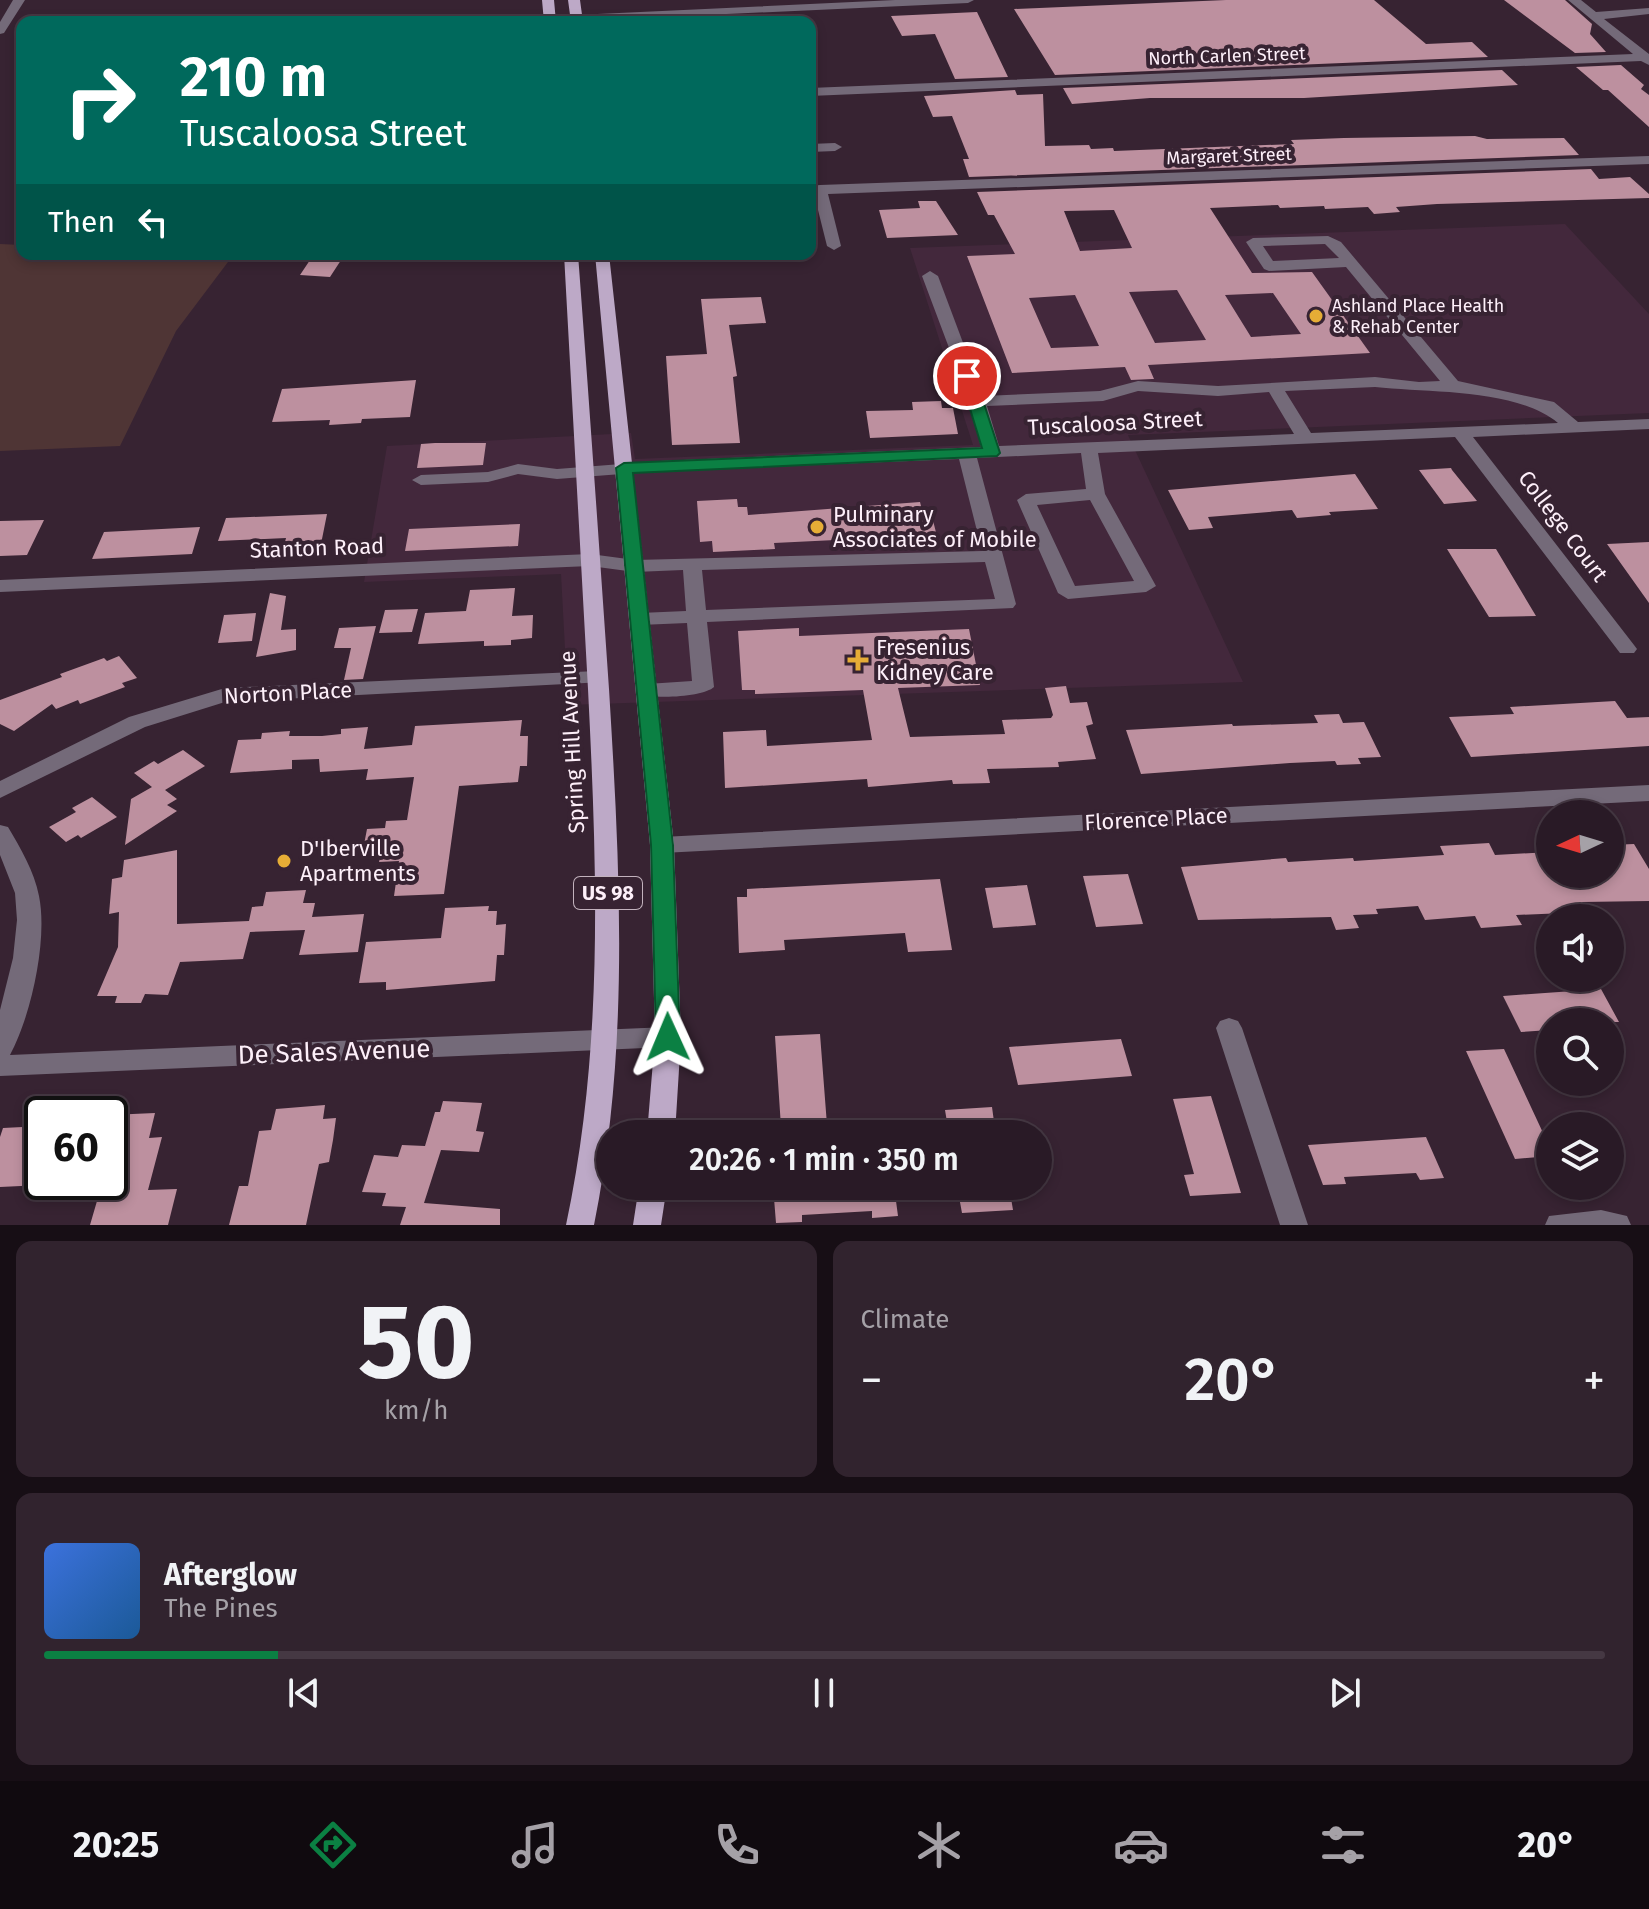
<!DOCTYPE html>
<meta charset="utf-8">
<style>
:root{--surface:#291a26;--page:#31232e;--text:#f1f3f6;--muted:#a5a1a7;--line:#453843;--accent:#0b8043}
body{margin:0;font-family:"Fira Sans",sans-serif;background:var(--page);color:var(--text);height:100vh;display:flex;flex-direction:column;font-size:30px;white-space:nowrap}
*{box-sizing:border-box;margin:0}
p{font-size:26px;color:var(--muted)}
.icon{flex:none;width:44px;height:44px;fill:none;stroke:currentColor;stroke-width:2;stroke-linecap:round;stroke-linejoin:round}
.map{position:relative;height:1225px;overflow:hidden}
.drawer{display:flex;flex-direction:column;gap:16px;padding:16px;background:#170e15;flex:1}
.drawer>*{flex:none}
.hud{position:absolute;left:16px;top:16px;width:800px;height:244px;border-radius:16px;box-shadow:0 4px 12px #0003,0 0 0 2px var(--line);background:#00695c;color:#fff;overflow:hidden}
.needle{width:52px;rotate:266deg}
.fabs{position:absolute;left:1536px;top:800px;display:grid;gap:16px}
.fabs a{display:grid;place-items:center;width:88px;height:88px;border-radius:50%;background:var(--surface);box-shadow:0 4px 12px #0003,0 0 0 2px var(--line);font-size:40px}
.speed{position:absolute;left:24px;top:1096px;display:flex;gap:16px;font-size:40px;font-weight:700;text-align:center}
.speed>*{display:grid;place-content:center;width:104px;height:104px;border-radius:50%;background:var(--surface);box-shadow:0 4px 12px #0003,0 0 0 2px var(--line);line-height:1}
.speed .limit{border:4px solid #111;border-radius:12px;background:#fff;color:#111}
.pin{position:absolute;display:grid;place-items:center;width:68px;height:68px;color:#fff;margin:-34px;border:4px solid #fff;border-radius:50%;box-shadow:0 2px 8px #0007}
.me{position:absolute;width:88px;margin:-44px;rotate:359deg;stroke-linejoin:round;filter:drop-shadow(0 0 6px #0008)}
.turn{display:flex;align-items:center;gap:28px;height:168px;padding:0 32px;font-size:36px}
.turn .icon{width:104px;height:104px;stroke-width:2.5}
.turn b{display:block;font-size:56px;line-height:68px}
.then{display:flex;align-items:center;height:76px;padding:0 32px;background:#0003;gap:16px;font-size:30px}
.big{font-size:60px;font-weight:600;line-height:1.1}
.drawer .tile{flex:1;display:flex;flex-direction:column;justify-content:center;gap:12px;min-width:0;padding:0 28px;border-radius:16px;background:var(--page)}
.drawer .dial{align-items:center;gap:0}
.dial b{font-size:104px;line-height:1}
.song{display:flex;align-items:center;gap:24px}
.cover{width:96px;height:96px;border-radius:12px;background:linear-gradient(135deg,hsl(220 70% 55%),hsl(210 70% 35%))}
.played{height:8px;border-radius:4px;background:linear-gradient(90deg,var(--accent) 15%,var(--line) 15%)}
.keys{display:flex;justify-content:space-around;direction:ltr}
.heat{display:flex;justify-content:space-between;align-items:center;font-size:44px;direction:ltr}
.drawer .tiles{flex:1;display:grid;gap:16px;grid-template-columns:1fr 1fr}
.tile:last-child{grid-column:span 2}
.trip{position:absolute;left:596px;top:1120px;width:456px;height:80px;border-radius:40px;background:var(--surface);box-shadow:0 4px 12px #0003,0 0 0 2px var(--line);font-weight:600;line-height:80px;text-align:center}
.tabs{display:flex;height:128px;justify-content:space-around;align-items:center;background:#100a0f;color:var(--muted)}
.tabs .icon{width:56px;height:56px}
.tabs .active{color:var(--accent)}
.tabs b{font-size:36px;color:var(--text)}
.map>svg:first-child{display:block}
.built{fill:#43283c}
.green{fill:#4f3535}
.building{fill:#bd909f;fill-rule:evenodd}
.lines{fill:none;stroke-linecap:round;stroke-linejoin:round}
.minor{fill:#746a79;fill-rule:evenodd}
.major{fill:#bda9c7;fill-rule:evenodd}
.route{fill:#0b8043;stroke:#07532c;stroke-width:2}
.poi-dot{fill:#e6ad36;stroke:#372332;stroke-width:3}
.labels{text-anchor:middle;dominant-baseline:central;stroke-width:8;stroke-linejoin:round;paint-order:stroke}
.far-street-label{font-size:18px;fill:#fdeff9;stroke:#372332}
.far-poi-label{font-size:18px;fill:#fdeff9;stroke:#372332;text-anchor:start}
.shield{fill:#372332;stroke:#c2b2bd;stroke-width:2}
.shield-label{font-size:20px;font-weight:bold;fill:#fdeff9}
.street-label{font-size:22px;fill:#fdeff9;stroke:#372332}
.poi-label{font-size:22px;fill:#fdeff9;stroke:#372332;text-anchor:start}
.near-street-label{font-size:26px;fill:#fdeff9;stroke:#372332}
</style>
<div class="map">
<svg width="1649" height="1225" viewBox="0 0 1649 1225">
<rect width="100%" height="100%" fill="#372332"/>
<path class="built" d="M 1565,224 L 1649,314 L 1649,413 L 1128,435 L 1243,682 L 568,705 L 561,574 L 364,582 L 387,446 L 631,433 L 635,459 L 973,445 L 910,248 Z"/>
<path class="green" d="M 0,244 L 22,245 L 22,254 L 234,254 L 176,331 L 120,446 L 0,451 Z"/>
<path class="building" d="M 1226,0 L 1374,0 L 1426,44 L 1472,42 L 1488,57 L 1055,75 L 1014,9 Z
M 1504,0 L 1565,0 L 1592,24 L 1590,34 L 1606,52 L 1575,53 Z
M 977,12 L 1008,77 L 955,79 L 935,34 L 902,36 L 891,16 Z
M 1621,65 L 1644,85 L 1641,89 L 1649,95 L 1649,127 L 1608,90 L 1603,90 L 1576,67 Z
M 1502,70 L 1518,85 L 1304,98 L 1150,98 L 1072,104 L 1063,88 Z
M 1015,90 L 1017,95 L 1043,94 L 1045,146 L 1089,145 L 1091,149 L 1113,148 L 1114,151 L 1294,144 L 1291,140 L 1344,138 L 1475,136 L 1487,139 L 1564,138 L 1579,155 L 969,177 L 963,159 L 969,159 L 952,116 L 933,117 L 924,96 Z
M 1591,169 L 1599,179 L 1630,177 L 1649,194 L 1649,198 L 1437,204 L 1396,207 L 1400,212 L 1374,214 L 1368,207 L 1325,209 L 1324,206 L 1280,208 L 1278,205 L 1210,208 L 1252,273 L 1312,272 L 1370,353 L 1148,365 L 1154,379 L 1152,379 L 1131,380 L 1125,367 L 1012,373 L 967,256 L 1015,254 L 994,215 L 988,215 L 977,192 ZM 1114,210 L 1132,248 L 1080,251 L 1064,211 ZM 1177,290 L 1206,340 L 1155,343 L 1129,292 ZM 1273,293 L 1301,334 L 1251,337 L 1225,295 ZM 1075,295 L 1099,346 L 1051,348 L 1029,298 Z
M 918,201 L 936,201 L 958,235 L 887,238 L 879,210 L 920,208 Z
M 314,254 L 345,254 L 330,277 L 300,275 Z
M 761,297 L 766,323 L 729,325 L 737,376 L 733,377 L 740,443 L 672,445 L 666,356 L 707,354 L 701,299 Z
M 416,380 L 410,417 L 362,419 L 361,423 L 329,425 L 330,420 L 272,422 L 282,389 Z
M 941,401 L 942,408 L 953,408 L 958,434 L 870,438 L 866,411 L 913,410 L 912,402 Z
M 435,443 L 486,443 L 483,465 L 417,468 L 421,444 Z
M 1451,468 L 1452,470 L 1477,501 L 1444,504 L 1419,470 Z
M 1355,474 L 1378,509 L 1329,512 L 1331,515 L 1297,518 L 1292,510 L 1208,517 L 1213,528 L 1189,530 L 1168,490 Z
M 737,499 L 738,507 L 747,507 L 748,515 L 920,502 L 922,510 L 930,509 L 939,544 L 857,548 L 856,539 L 774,543 L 775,549 L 713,552 L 712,541 L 700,542 L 697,501 Z
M 327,514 L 320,549 L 283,550 L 286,538 L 218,541 L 226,518 Z
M 44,520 L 27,555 L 0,556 L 0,521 Z
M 520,524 L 518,546 L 405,551 L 409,529 Z
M 200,527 L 192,554 L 92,559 L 104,532 Z
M 1649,542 L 1649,603 L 1607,544 Z
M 1447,549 L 1496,549 L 1536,616 L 1489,617 Z
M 515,588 L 512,616 L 533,615 L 532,638 L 511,640 L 511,645 L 484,646 L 484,641 L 418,644 L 425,613 L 466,611 L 470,590 Z
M 270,593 L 286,596 L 281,630 L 296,629 L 296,650 L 256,657 Z
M 418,609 L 412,632 L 379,633 L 385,610 Z
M 256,613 L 252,641 L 218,643 L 224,615 Z
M 376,626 L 363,679 L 344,680 L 351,648 L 334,648 L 339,628 Z
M 799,628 L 799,636 L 969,629 L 980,685 L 898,688 L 910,737 L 1005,734 L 1002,720 L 1051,718 L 1053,715 L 1045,688 L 1066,686 L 1070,703 L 1087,702 L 1093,724 L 1086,726 L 1096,759 L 1058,762 L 1059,767 L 987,769 L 990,783 L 953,784 L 952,780 L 868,787 L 867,779 L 725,788 L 723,732 L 766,730 L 767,746 L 872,740 L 863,690 L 755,694 L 755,690 L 742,690 L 738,631 Z
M 119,656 L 137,678 L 122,683 L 125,687 L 80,704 L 78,700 L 56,709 L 52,704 L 14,731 L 0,724 L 0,700 L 62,677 L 60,674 L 104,658 L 107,661 Z
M 1615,701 L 1627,718 L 1649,717 L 1649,746 L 1471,757 L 1449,717 L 1514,714 L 1510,707 Z
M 1339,714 L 1343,723 L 1364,722 L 1381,757 L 1358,758 L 1361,764 L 1337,765 L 1335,761 L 1290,763 L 1141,774 L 1126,730 L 1232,724 L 1233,726 L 1318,723 L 1314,715 Z
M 522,720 L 520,736 L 528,736 L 527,766 L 520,766 L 518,782 L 459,786 L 444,894 L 394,896 L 399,861 L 379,862 L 381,854 L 362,855 L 367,829 L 385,828 L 386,821 L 407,820 L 414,777 L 366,780 L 368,769 L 320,772 L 319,759 L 292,760 L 292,769 L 230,773 L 238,740 L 261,739 L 262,733 L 290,731 L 289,736 L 322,736 L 341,734 L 341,729 L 368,727 L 364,749 L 412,745 L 415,726 Z
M 183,750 L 205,766 L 165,790 L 177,799 L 167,805 L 177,811 L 125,845 L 131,799 L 152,787 L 134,773 L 154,761 L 158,764 Z
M 92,797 L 117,817 L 81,838 L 78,835 L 66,842 L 49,827 L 76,812 L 72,808 Z
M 1489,843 L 1495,855 L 1550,852 L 1550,874 L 1610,874 L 1610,845 L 1634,844 L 1649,869 L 1649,901 L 1582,902 L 1588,912 L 1516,915 L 1522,925 L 1481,928 L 1475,916 L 1425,920 L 1418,906 L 1376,909 L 1378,914 L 1353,915 L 1359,928 L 1336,930 L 1331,917 L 1198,920 L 1181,867 L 1286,858 L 1288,862 L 1353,858 L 1354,861 L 1444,855 L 1440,846 Z
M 177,850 L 177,924 L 249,921 L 252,907 L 263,906 L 266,892 L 306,890 L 303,903 L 315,903 L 312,917 L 364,914 L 358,952 L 299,955 L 305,930 L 250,932 L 243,959 L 180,962 L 168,995 L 145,994 L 141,1003 L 115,1003 L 117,996 L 97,996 L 118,947 L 119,912 L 109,914 L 112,879 L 122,877 L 124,860 Z
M 1128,874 L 1143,924 L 1096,927 L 1083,876 Z
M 940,879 L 952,950 L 908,952 L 905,933 L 784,940 L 785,950 L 739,953 L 737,897 L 747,897 L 747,889 Z
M 1027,885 L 1036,925 L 993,928 L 985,888 Z
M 489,906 L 488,911 L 497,911 L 496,925 L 506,924 L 504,955 L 497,955 L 495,981 L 386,990 L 386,982 L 359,983 L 366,942 L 441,938 L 445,908 Z
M 1601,989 L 1619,1022 L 1550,1022 L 1550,1030 L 1521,1032 L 1503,996 Z
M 820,1034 L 827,1125 L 781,1127 L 775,1036 Z
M 1121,1039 L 1132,1076 L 1018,1085 L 1009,1047 Z
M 1504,1049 L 1544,1135 L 1550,1135 L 1550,1156 L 1515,1159 L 1466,1051 Z
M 1211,1096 L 1241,1193 L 1190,1196 L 1184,1175 L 1194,1174 L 1173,1099 Z
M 443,1101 L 482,1103 L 476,1131 L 484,1132 L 479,1152 L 441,1150 L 424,1203 L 500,1209 L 500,1225 L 400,1225 L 406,1207 L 382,1206 L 386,1193 L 362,1192 L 374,1155 L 398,1157 L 402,1145 L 425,1146 L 435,1112 L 440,1112 Z
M 325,1105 L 323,1119 L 336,1118 L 333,1140 L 329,1162 L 319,1164 L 306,1225 L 229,1225 L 239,1186 L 248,1186 L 259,1131 L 271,1130 L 276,1109 Z
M 992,1107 L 995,1129 L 987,1129 L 988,1134 L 949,1134 L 945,1110 Z
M 155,1113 L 149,1138 L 162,1137 L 148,1190 L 177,1189 L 168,1225 L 90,1225 L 97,1201 L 110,1200 L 110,1115 Z
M 42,1126 L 42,1185 L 0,1187 L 0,1137 L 3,1128 Z
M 1426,1137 L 1444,1178 L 1420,1180 L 1416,1173 L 1344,1177 L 1346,1184 L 1323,1185 L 1308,1145 Z
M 773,1186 L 894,1186 L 898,1216 L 872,1218 L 872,1211 L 802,1215 L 802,1222 L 776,1223 Z
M 957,1186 L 1009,1186 L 1013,1210 L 962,1213 Z"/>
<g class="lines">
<path class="minor" d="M 13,0 L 25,0 L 4,33 L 0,34 L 0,22 Z
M 895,0 L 974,0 L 968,3 L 576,21 L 570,18 L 576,15 Z
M 1568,0 L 1581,0 L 1596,12 L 1649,8 L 1649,14 L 1604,19 L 1649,54 L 1649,65 L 1641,61 L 810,96 L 810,88 L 1633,54 Z
M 810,144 L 835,143 L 842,147 L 835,151 L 810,152 Z
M 1649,156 L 1649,164 L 828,194 L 841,246 L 834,250 L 827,246 L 814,194 L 810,194 L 810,186 L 820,185 Z
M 1328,236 L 1341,242 L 1458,381 L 1554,402 L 1578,422 L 1649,419 L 1649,429 L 1473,437 L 1634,645 L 1637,649 L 1634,653 L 1620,653 L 1455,437 L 1098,453 L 1105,494 L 1156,586 L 1146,592 L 1068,599 L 1058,593 L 1017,500 L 1026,494 L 1086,489 L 1081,453 L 977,458 L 1016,604 L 1013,608 L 707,622 L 714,687 C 704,697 646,701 636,691 L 647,684 L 692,681 L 687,623 L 640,625 L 630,619 L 640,613 L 686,611 L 683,570 L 635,572 L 590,566 L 0,592 L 0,580 L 590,554 L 635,560 L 982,551 L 959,459 L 660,471 L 557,479 L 518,474 L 488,482 L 421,485 L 412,480 L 421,475 L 488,472 L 518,464 L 557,469 L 660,461 L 981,447 L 969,401 L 922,276 L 930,271 L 938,276 L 983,396 L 1100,391 L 1138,381 L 1218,386 L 1375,377 L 1419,382 L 1440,381 L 1346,267 L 1269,271 L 1264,269 L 1246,242 L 1253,238 ZM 1325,244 L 1339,258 L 1273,261 L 1263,246 ZM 1375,387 C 1429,393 1515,388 1558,423 L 1311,433 L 1285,391 ZM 1138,391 L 1218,396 L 1269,392 L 1294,434 L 999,446 L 987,406 L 1103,401 ZM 1090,500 L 1134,581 L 1075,586 L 1037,505 ZM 985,562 L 995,599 L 706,610 L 702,570 Z
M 597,671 L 604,672 L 607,677 L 604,682 L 225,702 L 145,727 L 0,798 L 0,781 L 129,717 L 225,688 Z
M 1649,785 L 1649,801 L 662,853 L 654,851 L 650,845 L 654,839 L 662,837 Z
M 0,825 L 8,827 C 21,849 34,871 39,896 C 48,940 31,1016 10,1055 L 668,1027 L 677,1030 L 681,1037 L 677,1044 L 668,1047 L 0,1076 L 0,1010 L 13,958 L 17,920 L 15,893 L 0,855 Z
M 1229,1018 L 1238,1021 L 1242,1028 L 1308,1225 L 1280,1225 L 1216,1028 L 1220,1021 Z
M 1601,1210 L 1627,1216 L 1631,1225 L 1545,1225 L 1549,1216 Z"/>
<path class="major" d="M 542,0 L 554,0 L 556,22 L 544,22 Z
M 568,0 L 580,0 L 583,22 L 571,22 Z
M 564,254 L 578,254 C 589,399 599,544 609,689 C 620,869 630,1047 594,1225 L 566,1225 C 604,1047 597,869 588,689 C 580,544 572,399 564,254 Z
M 595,254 L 609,254 L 674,845 L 681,1037 L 675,1134 L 647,1134 L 655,1037 L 650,845 Z
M 639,1186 L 667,1186 L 661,1225 L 633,1225 Z"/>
</g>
<path class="route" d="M 967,372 L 975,376 L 1000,453 L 997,456 L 633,473 L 673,845 L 680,1037 L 677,1043 L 668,1046 L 660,1043 L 656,1037 L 651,845 L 616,468 L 624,463 L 982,448 L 960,376 Z"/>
<g class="poi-dot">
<circle cx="1316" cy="316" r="8"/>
<circle cx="817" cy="527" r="8"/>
<path d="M854 648h8v8h8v8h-8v8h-8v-8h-8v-8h8z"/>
<circle cx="284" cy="861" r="8"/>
</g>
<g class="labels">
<g class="far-street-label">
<text transform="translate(1227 56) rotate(-2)">North Carlen Street</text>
<text transform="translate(1229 156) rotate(-2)">Margaret Street</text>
</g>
<g class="far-poi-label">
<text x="1332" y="306">Ashland Place Health<tspan x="1332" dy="21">&amp; Rehab Center</tspan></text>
</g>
<rect class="shield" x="574" y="877" width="68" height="32" rx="6"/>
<g class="shield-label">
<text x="608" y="893">US 98</text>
</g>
<g class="street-label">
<text transform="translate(1115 423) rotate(-3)">Tuscaloosa Street</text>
<text transform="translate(1563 526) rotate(53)">College Court</text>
<text transform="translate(317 548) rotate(-2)">Stanton Road</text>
<text transform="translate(288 693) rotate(-3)">Norton Place</text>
<text transform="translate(572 742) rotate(-93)">Spring Hill Avenue</text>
<text transform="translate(1156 819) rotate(-3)">Florence Place</text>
</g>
<g class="poi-label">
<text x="833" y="514">Pulminary<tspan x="833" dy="25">Associates of Mobile</tspan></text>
<text x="876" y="647">Fresenius<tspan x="876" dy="25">Kidney Care</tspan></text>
<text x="300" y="848">D'Iberville<tspan x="300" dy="25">Apartments</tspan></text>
</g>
<g class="near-street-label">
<text transform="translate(334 1052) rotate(-2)">De Sales Avenue</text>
</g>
</g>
</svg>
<div class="fabs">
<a><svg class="needle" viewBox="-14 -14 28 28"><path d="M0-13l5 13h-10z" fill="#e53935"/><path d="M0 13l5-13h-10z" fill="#a5a1a7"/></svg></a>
<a><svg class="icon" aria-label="sound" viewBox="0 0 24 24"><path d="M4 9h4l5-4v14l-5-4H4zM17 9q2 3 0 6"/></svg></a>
<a><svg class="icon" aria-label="search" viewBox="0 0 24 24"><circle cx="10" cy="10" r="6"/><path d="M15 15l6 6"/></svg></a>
<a><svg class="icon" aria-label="layers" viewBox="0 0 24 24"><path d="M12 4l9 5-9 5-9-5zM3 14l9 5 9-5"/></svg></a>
</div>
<div class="speed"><div class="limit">60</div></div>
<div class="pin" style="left:967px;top:376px;background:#d93025"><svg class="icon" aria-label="arrive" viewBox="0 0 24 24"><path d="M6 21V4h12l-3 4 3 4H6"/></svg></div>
<svg class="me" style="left:668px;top:1037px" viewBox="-20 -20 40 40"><path d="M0-17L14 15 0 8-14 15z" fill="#0b8043" stroke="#fff" stroke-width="4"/></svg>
<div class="trip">20:26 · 1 min · 350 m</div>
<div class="hud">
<div class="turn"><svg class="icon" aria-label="right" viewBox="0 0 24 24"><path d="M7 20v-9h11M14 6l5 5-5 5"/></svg><div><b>210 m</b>Tuscaloosa Street</div></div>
<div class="then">Then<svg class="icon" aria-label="left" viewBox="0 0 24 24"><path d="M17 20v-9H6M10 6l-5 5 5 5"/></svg></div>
</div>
</div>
<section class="drawer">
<div class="tiles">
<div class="tile dial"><b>50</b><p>km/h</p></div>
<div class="tile"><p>Climate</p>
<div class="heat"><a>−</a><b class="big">20°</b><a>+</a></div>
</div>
<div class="tile">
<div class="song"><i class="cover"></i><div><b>Afterglow</b><p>The Pines</p></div></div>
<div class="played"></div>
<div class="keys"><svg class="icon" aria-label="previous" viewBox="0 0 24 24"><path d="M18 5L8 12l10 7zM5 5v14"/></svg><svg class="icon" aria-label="pause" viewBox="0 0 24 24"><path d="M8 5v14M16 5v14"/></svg><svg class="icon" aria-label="next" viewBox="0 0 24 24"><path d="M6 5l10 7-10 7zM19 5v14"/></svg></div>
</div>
</div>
</section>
<nav class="tabs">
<b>20:25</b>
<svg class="icon active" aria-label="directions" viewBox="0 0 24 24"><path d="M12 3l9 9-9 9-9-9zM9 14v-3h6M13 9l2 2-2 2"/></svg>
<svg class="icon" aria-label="music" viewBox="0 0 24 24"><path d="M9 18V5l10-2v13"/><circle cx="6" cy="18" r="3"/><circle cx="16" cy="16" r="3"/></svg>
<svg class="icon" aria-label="phone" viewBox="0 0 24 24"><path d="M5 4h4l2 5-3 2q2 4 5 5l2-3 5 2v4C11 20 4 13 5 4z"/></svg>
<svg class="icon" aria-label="climate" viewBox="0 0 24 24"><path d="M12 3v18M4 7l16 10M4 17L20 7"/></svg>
<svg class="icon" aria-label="car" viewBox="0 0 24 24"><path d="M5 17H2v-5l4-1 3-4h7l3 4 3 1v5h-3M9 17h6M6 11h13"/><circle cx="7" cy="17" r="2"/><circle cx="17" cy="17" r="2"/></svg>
<svg class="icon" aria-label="filters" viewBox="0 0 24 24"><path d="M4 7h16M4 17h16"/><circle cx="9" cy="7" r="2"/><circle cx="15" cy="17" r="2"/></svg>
<b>20°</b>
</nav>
